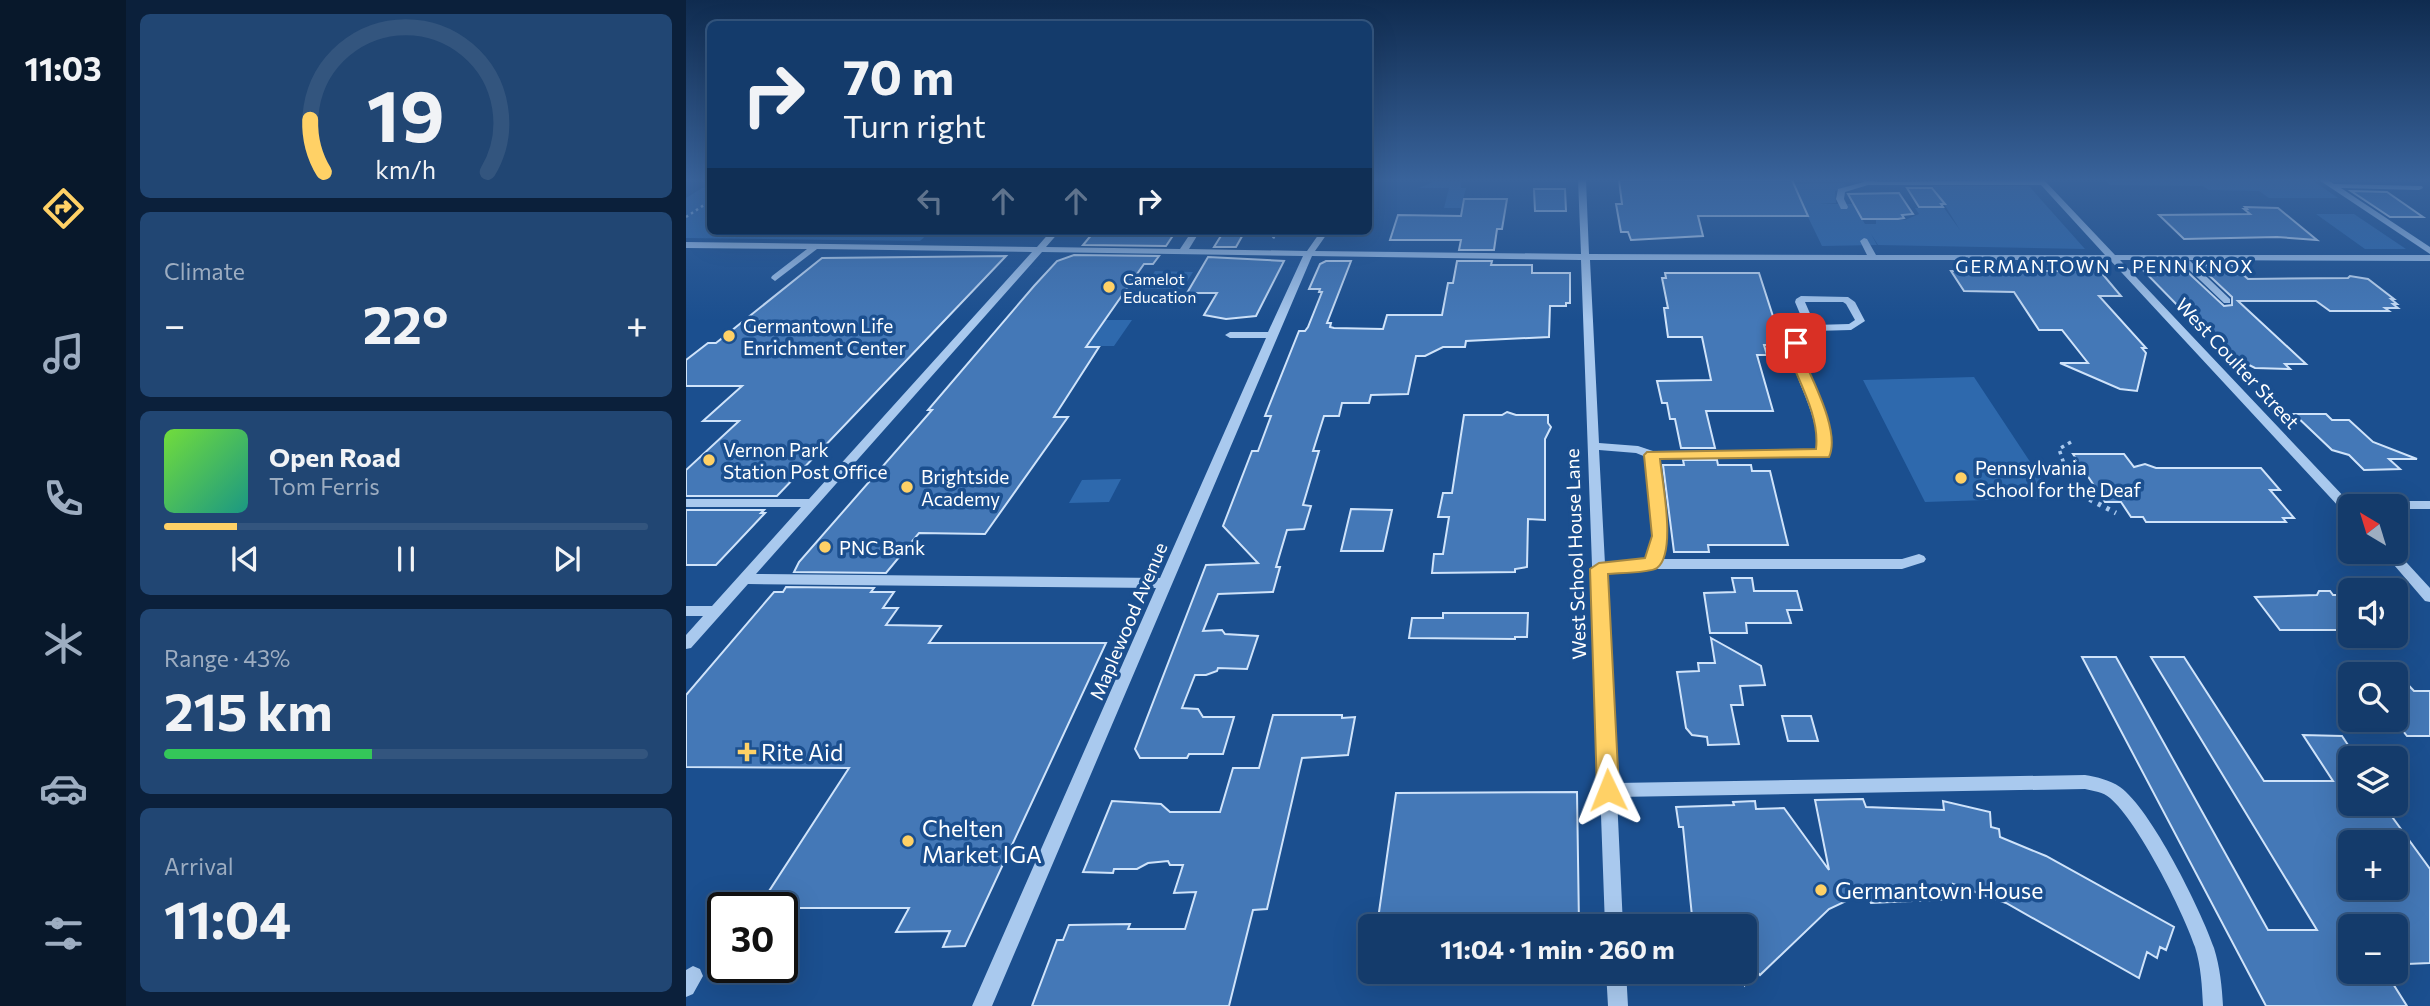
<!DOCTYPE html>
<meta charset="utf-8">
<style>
:root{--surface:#143b6b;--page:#214673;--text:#f1f3f6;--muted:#9dadc1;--line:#33557e;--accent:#ffd166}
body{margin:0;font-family:Commissioner,sans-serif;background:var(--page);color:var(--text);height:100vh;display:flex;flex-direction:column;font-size:26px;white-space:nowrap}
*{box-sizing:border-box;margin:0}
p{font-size:23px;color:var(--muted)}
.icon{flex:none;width:38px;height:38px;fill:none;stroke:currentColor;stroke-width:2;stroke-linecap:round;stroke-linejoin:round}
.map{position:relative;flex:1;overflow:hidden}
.side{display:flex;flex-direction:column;gap:14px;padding:14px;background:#0b203b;width:560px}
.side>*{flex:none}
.hud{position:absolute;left:21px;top:21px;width:665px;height:214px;border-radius:10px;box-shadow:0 7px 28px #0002,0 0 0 2px var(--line);background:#143b6b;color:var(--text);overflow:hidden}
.needle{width:46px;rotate:322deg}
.tools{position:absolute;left:1652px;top:494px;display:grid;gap:14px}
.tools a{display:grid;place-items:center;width:70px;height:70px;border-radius:10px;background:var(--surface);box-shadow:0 7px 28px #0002,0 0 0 2px var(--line);font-size:35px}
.speed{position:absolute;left:21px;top:892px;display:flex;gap:14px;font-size:35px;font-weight:700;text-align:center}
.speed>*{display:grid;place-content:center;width:91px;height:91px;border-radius:50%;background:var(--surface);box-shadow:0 7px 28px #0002,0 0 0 2px var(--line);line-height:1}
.speed .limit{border:4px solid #111;border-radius:10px;background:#fff;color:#111}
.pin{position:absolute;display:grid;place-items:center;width:60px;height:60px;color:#fff;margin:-30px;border-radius:14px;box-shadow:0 4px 10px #0006}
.me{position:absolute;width:77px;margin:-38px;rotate:358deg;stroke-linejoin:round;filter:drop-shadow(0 0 5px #0008)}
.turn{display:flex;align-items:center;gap:24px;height:147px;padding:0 21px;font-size:32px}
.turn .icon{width:91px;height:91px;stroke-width:2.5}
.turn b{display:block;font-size:49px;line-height:60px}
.lanes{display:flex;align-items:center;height:66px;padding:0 21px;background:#0003;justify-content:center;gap:35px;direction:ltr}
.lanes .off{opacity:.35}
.big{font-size:52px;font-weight:700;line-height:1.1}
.side .tile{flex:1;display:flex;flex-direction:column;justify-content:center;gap:10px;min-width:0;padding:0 24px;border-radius:10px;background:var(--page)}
.side .dial{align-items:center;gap:0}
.dial svg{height:182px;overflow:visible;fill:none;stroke:var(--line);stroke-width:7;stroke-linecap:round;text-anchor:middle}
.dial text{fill:var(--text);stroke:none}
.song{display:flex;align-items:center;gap:21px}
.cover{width:84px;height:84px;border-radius:10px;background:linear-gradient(135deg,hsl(100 70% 55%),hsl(170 70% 35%))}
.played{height:7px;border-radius:4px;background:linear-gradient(90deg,var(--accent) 15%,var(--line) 15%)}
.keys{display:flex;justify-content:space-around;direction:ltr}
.heat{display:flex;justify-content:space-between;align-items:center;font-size:38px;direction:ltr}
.charge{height:10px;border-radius:5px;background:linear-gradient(90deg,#34c759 43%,var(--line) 0)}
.trip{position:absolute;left:672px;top:914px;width:399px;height:70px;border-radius:10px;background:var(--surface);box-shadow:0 7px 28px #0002,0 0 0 2px var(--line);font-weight:700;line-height:70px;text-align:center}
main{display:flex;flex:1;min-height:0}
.dock{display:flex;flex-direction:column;width:126px;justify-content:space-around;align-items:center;background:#08182b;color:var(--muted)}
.dock .icon{width:49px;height:49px}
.dock .active{color:var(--accent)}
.dock b{font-size:32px;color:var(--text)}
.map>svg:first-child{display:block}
.green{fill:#2e69ad}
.building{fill:#4478b7;stroke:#cfe3fa;stroke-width:2;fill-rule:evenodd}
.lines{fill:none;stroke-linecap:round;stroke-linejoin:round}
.path-far2{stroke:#a9c9ee;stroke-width:2.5;stroke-dasharray:2.5 3.5;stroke-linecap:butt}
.path-far1{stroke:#a9c9ee;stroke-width:3.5;stroke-dasharray:3.5 4.5;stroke-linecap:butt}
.path{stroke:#a9c9ee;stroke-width:5;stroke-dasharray:3.5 6;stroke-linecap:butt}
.minor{fill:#a9c9ee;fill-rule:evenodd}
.route{fill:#ffd166;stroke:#a68842;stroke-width:2}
.poi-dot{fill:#ffd166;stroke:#1b4f8f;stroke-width:2.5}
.labels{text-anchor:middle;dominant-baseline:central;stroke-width:7;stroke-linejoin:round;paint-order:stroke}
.far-poi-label{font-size:16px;fill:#fff;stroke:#1b4f8f;text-anchor:start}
.far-neighbourhood-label{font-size:18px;letter-spacing:2px;fill:#fff;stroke:#1b4f8f}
.poi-label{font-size:19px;fill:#fff;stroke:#1b4f8f;text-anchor:start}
.street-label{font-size:19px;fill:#fff;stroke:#1b4f8f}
.near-poi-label{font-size:23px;fill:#fff;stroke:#1b4f8f;text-anchor:start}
</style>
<main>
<nav class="dock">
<b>11:03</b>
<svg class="icon active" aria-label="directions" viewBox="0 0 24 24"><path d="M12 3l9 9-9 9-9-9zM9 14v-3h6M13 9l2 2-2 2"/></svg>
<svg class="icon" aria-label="music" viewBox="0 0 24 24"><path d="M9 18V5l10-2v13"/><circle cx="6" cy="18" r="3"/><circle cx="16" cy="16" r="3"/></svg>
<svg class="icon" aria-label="phone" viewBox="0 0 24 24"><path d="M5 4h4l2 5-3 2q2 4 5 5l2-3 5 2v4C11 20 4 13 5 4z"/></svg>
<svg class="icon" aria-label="climate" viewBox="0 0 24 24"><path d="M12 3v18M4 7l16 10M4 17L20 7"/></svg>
<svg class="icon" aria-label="car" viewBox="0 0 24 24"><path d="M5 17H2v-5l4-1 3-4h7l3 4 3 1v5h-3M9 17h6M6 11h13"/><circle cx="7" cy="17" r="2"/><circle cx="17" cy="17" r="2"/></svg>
<svg class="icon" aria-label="filters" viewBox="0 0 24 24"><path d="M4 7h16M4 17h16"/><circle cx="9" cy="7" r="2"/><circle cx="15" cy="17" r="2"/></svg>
</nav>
<section class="side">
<div class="tile dial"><svg viewBox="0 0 100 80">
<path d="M14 69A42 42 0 1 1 86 69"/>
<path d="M14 69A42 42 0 0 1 8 46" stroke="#ffd166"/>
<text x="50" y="56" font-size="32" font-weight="700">19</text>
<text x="50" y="72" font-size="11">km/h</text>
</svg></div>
<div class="tile"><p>Climate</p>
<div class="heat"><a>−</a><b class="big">22°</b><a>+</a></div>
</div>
<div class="tile">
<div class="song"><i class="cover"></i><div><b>Open Road</b><p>Tom Ferris</p></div></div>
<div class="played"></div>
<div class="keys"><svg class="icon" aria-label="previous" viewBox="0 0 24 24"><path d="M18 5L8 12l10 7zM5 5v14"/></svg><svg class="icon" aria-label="pause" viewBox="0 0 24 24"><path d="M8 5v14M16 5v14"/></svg><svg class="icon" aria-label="next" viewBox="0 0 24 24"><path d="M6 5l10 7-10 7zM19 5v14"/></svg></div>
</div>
<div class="tile"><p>Range · 43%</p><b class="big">215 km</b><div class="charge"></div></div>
<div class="tile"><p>Arrival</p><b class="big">11:04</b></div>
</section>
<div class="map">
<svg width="1744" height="1006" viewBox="0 0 1744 1006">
<rect width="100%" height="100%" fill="#1b4f8f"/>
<path class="green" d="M 1418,180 L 1626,180 L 1652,198 L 1583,198 L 1573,191 L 1523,190 L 1517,186 L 1424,185 Z
M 749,181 L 775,181 L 775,188 L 780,188 L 775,208 L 758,208 L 763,188 L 733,188 Z
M 1158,183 L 1161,187 L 1149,191 L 1150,203 L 1133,204 L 1167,204 L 1179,224 L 1190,224 L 1190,220 L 1219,220 L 1233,214 L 1229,208 L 1258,208 L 1274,230 L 1247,186 L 1343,186 L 1399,249 L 1192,245 L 1185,234 L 1191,245 L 1136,246 L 1106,184 Z
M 16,188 L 24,188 L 24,231 L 245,231 L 234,241 L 0,238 L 0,198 Z
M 1630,214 L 1668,214 L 1720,249 L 1679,249 Z
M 469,271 L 507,272 L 496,289 L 457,289 Z
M 419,320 L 446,320 L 428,346 L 398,346 Z
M 1288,377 L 1368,498 L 1239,502 L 1177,380 Z
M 435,479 L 423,502 L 383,503 L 396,480 Z"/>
<path class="building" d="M 933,180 L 1106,180 L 1122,216 L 1012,216 L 1017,236 L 945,240 L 942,232 L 935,232 L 930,204 L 936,204 Z
M 1221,188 L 1246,188 L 1259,204 L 1255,204 L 1257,207 L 1233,207 Z
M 848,189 L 879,189 L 880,211 L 849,211 Z
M 1665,191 L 1701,192 L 1737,217 L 1704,217 Z
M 1213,193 L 1227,214 L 1216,215 L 1218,218 L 1212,219 L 1176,219 L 1162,194 Z
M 778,199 L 821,199 L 816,229 L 811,229 L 808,250 L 773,250 L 775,240 L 704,240 L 712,215 L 775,216 Z
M 1559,207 L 1592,208 L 1631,240 L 1591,237 L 1498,239 L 1473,215 L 1564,214 L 1558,209 L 1561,209 Z
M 416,231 L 490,231 L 480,246 L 397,245 L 407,233 Z
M 538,231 L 559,231 L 550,247 L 528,247 Z
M 388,255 L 473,256 L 467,264 L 458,264 L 400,347 L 413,347 L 368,417 L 382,417 L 299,534 L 233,533 L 200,573 L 108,572 L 113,562 L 246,410 L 242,410 L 348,286 L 371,261 Z
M 320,256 L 91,496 L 0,496 L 0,470 L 53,421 L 17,421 L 56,386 L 0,386 L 0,360 L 22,343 L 30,343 L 136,258 Z
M 522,257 L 598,261 L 570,316 L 540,319 L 518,315 L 531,293 L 501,293 Z
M 640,261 L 665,261 L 641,323 L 645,323 L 644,327 L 648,328 L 697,329 L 701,315 L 756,315 L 762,283 L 767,283 L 771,261 L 806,261 L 805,265 L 846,265 L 846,273 L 884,273 L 884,303 L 880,303 L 880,306 L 864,306 L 863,337 L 780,341 L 779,347 L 757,347 L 739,356 L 730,356 L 722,394 L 685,395 L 683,403 L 656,403 L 653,416 L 638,416 L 627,451 L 633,451 L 617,505 L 625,506 L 618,529 L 601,530 L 590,567 L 594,567 L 587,592 L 532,594 L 517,631 L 536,630 L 539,634 L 572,636 L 561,669 L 532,668 L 531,671 L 520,675 L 509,675 L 496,708 L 512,709 L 517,717 L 548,717 L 537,754 L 503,754 L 501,758 L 454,758 L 449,749 L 520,565 L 572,563 L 537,526 L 566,451 L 572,451 L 585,416 L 579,416 L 613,331 L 619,331 L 622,327 L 636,292 L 633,292 L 634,289 L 623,289 L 634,264 Z
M 1452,265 L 1494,265 L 1538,306 L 1546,305 L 1546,297 L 1512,265 L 1546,265 L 1562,279 L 1662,278 L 1664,276 L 1682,279 L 1708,299 L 1705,299 L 1711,304 L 1707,304 L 1712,308 L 1699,308 L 1703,311 L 1644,311 L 1630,301 L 1552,301 L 1620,364 L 1599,364 L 1604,369 L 1569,368 L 1555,361 L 1503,308 L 1494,308 Z
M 1265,271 L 1414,271 L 1435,296 L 1413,296 L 1460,348 L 1456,348 L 1460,353 L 1451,391 L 1434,389 L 1374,363 L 1402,363 L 1376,330 L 1353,330 L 1328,292 L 1278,291 Z
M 979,273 L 1073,273 L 1093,335 L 1086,335 L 1089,345 L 1078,345 L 1081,355 L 1071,355 L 1087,411 L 1020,411 L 1029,448 L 995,448 L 989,419 L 984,419 L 981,403 L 976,403 L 971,381 L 1025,380 L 1016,337 L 982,337 L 978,308 L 982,308 L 976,278 L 980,278 Z
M 821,412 L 830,415 L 862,415 L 862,423 L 865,427 L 859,439 L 859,520 L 842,519 L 841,567 L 829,569 L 829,572 L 746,573 L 748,554 L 757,554 L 763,517 L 752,517 L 757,493 L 766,493 L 778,415 L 816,415 Z
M 1608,414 L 1640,414 L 1646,420 L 1663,420 L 1687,442 L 1731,459 L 1703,459 L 1714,469 L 1678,470 L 1663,455 L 1646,450 Z
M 1387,454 L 1438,454 L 1448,467 L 1459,464 L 1470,468 L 1575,468 L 1594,490 L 1584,490 L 1608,518 L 1597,518 L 1600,522 L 1460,522 L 1457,517 L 1445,517 L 1435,502 L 1419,502 Z
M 997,460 L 1031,460 L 1032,465 L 1065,465 L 1066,471 L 1084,471 L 1102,545 L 1022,545 L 1023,552 L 988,552 L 977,465 L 998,465 Z
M 665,509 L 706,510 L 697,551 L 655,551 Z
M 0,510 L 78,510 L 75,513 L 79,513 L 30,565 L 0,565 Z
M 1046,578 L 1066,578 L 1068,591 L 1111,591 L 1116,610 L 1101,610 L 1105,623 L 1060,623 L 1061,633 L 1024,633 L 1018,593 L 1049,592 Z
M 100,587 L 188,588 L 185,592 L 208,592 L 197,608 L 212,608 L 200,625 L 255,626 L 243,643 L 420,643 L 279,946 L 257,947 L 264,931 L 210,932 L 223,908 L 72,908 L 163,768 L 0,767 L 0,695 L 88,592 L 97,592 Z
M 1633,591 L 1644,591 L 1647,595 L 1664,595 L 1664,630 L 1594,630 L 1569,597 L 1631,595 Z
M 757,613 L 842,613 L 841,637 L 829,637 L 829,639 L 723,638 L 726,618 L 757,618 Z
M 1025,638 L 1075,666 L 1079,685 L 1054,686 L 1057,705 L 1045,705 L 1053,744 L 1022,745 L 1021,737 L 1006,735 L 1000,728 L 991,672 L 1013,671 L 1012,663 L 1029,663 Z
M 1396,657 L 1430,657 L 1582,930 L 1631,930 L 1465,657 L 1498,657 L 1578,781 L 1647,781 L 1617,735 L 1656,736 L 1664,748 L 1664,803 L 1696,803 L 1744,869 L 1744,963 L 1721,964 L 1710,946 L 1710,926 L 1664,926 L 1664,971 L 1699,971 L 1721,1006 L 1580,1006 ZM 1664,842 L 1710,842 L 1710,887 L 1664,887 Z
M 1710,672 L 1728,691 L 1744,691 L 1744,736 L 1721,736 L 1710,722 Z
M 587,715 L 656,715 L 656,718 L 669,717 L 662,755 L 616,758 L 581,909 L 567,910 L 543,1006 L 346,1006 L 371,940 L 377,940 L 383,925 L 444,924 L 442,929 L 499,929 L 510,892 L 488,893 L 497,865 L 484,865 L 482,861 L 462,863 L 451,869 L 428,869 L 427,873 L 397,872 L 426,801 L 475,804 L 484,812 L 534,812 L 547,768 L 573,768 Z
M 1096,716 L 1125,716 L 1132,741 L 1102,741 Z
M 891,792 L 893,926 L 691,926 L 710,793 Z
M 1177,799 L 1180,807 L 1258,810 L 1257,801 L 1304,812 L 1305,827 L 1313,829 L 1314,837 L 1360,856 L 1488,927 L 1480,950 L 1474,947 L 1471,958 L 1461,952 L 1453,978 L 1320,903 L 1267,884 L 1268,899 L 1185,903 L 1179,892 L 1143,909 L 1074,975 L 1072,973 L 1059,985 L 1059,926 L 1007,926 L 997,827 L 993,827 L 990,807 L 1048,805 L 1047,802 L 1069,801 L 1070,809 L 1098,808 L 1143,870 L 1129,800 Z"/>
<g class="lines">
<path class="path-far2" d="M 0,217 L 24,201
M 576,231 L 591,239"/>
<path class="path-far1" d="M 1385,442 L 1373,449 L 1387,491 L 1398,497"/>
<path class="path" d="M 1395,495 L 1430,513"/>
<path class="minor" d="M 892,180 L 900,180 L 903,254 L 1181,255 L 1174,241 L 1178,238 L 1181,239 L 1190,255 L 1419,255 L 1355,185 L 1182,185 L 1159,192 L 1158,199 L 1162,207 L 1161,209 L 1155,209 L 1150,199 L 1152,189 L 1178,182 L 1176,180 L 1195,182 L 1358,180 L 1429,255 L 1744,255 L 1744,261 L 1503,260 L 1544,299 L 1544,303 L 1538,303 L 1493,260 L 1434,260 L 1662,501 L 1744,501 L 1744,509 L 1710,509 L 1710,506 L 1664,506 L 1664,515 L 1654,508 L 1424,260 L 904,260 L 913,443 L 952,446 L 967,451 L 1131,450 C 1133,413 1109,383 1103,348 L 1120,328 L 1109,302 L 1110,299 L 1115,296 L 1162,297 L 1169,302 L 1179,321 L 1165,330 L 1128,331 L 1113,348 C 1119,380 1151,425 1141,456 L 972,458 L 981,536 L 974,559 L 1216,559 L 1233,554 L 1238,556 L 1240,559 L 1238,562 L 1216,569 L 966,569 L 919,573 L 930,783 L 1399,775 C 1411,777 1424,780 1434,787 C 1465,809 1515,910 1528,948 C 1534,967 1536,987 1537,1006 L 1517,1006 C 1516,986 1515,966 1509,947 C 1497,911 1452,822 1424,798 C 1417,792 1408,791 1399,789 L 931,797 L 937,926 L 919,926 L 895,260 L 626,256 L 306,1006 L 286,1006 L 470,588 L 62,584 L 5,648 L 0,649 L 0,635 L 17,616 L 0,616 L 0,606 L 26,606 L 115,507 L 0,507 L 0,499 L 123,499 L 346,252 L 131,249 L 89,281 L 85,278 L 86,276 L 121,249 L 0,248 L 0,242 L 351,247 L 365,231 L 374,231 L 360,247 L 494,249 L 506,231 L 514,231 L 503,249 L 621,251 L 635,231 L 643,231 L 629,251 L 895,254 ZM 356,252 L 617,256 L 582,332 L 544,332 L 539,335 L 544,338 L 580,338 L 474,578 L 70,574 ZM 1119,302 L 1157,302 L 1160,304 L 1169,320 L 1163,324 L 1129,325 ZM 913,450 L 950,453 L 960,457 L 969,536 L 961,560 L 919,564 Z
M 1633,180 L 1642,180 L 1648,184 L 1736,186 L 1737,188 L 1733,190 L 1655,188 L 1744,247 L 1744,254 Z
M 1696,551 L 1710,551 L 1744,588 L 1744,602 L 1739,601 Z
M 7,966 L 14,969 L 17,976 L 7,994 L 0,997 L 0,970 Z
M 920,971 L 940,971 L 942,1006 L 922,1006 Z"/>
</g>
<linearGradient id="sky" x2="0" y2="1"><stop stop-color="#0f2b4f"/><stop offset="0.56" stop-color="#39639b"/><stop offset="1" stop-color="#39639b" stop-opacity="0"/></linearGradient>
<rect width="1744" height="321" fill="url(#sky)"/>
<path class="route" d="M 1110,339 L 1117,343 L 1115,353 C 1125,378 1155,431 1143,457 L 974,459 C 976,481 991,553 971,568 C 965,573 931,573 922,574 L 933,790 L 929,797 L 922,800 L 914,797 L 911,790 L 904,569 L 913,563 L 959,558 L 966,536 L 958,455 L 961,452 L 1130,449 C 1134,417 1113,382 1102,353 L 1104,343 Z"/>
<g class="poi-dot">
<circle cx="423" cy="287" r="7"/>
<circle cx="43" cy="336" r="7"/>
<circle cx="23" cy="460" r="7"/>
<circle cx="1275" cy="478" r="7"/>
<circle cx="221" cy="487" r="7"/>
<circle cx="139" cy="547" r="7"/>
<path d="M57.5 741.5h7v7h7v7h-7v7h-7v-7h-7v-7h7z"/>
<circle cx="222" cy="841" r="7"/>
<circle cx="1135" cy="890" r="7"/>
</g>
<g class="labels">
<g class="far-poi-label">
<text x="437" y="278">Camelot<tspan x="437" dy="18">Education</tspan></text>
</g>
<g class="far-neighbourhood-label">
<text x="1419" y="266">GERMANTOWN - PENN KNOX</text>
</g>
<g class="poi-label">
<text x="57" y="325">Germantown Life<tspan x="57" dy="22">Enrichment Center</tspan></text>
<text x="37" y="449">Vernon Park<tspan x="37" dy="22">Station Post Office</tspan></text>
<text x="1289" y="467">Pennsylvania<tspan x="1289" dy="22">School for the Deaf</tspan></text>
<text x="235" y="476">Brightside<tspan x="235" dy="22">Academy</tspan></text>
<text x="153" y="547">PNC Bank</text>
</g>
<g class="street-label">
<text transform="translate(1552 363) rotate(47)">West Coulter Street</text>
<text transform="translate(889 554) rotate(-92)">West School House Lane</text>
<text transform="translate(442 621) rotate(-67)">Maplewood Avenue</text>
</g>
<g class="near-poi-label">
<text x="75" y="752">Rite Aid</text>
<text x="236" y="828">Chelten<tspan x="236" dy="26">Market IGA</tspan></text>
<text x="1149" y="890">Germantown House</text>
</g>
</g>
</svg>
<div class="tools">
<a><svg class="needle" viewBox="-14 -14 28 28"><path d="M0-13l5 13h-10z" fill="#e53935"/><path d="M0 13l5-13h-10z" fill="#9dadc1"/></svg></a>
<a><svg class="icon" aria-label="sound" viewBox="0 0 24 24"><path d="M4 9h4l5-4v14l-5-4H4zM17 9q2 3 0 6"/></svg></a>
<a><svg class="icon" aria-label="search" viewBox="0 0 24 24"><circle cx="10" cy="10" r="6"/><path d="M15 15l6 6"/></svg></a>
<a><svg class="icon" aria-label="layers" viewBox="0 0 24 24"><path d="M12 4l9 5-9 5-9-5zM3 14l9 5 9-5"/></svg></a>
<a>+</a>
<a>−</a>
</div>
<div class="speed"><div class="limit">30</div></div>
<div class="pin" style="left:1110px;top:343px;background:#d93025"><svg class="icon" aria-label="arrive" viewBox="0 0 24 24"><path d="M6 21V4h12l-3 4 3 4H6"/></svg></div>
<svg class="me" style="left:922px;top:790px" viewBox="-20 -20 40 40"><path d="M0-17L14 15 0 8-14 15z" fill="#ffd166" stroke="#fff" stroke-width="4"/></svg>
<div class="trip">11:04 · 1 min · 260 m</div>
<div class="hud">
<div class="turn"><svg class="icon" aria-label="right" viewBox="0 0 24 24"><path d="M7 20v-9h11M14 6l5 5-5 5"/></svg><div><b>70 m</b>Turn right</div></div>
<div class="lanes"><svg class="icon off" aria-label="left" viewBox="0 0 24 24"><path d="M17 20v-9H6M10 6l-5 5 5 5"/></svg><svg class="icon off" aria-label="ahead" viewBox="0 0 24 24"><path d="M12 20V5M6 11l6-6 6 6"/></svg><svg class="icon off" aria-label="ahead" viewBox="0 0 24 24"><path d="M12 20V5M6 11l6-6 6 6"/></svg><svg class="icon" aria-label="right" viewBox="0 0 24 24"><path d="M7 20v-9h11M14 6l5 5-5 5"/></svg></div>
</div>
</div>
</main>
